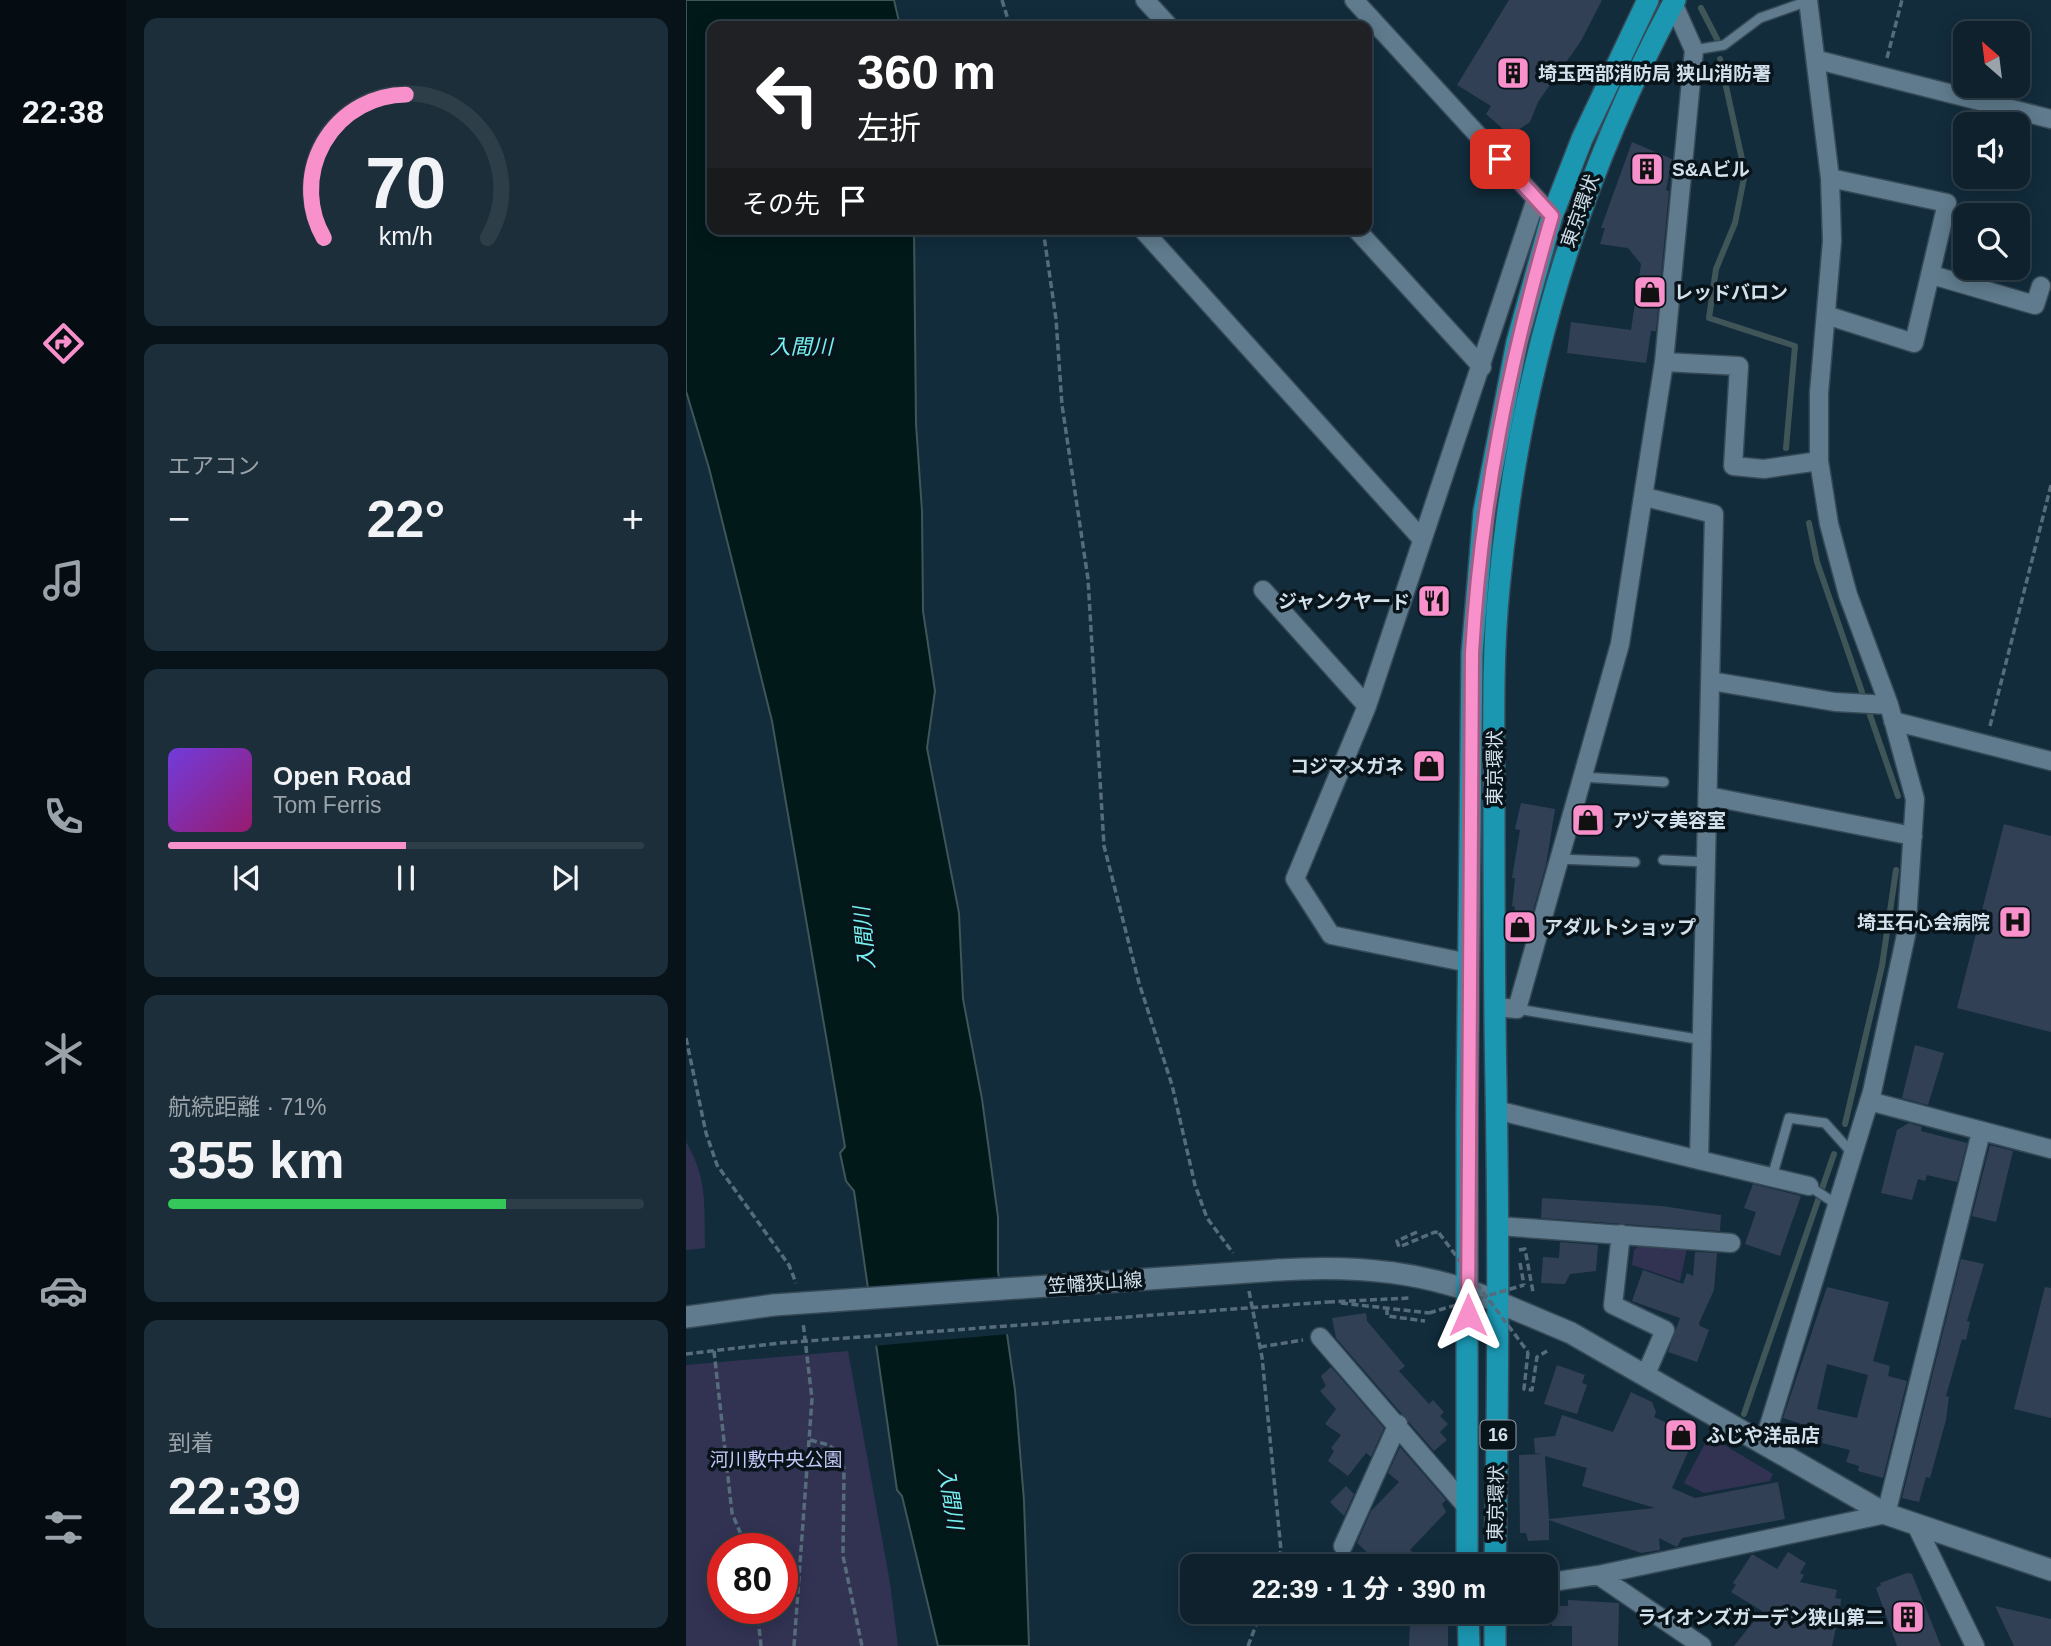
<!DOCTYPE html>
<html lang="ja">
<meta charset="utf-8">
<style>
:root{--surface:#0e212d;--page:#1c2e39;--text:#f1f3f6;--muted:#9ba3aa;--line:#2e3e49;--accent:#f890cb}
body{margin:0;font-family:Arial,"Noto Sans JP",sans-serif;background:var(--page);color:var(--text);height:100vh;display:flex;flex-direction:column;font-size:26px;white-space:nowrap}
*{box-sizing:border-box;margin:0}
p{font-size:23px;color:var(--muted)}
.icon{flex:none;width:38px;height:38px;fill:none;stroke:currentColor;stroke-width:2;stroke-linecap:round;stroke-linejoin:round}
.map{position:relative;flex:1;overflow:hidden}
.sheet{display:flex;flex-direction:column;gap:18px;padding:18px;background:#081219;width:560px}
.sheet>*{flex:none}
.banner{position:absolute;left:21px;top:21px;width:665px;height:214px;border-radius:14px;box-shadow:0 4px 18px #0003,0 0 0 2px var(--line);background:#202124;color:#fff;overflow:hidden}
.needle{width:46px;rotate:332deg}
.fabs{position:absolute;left:1267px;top:21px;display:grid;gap:14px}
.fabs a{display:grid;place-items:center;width:77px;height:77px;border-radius:14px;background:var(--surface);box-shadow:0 4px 18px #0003,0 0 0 2px var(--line);font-size:35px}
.speed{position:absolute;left:21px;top:1533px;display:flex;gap:14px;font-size:35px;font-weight:700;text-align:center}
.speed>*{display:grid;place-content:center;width:91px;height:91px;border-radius:50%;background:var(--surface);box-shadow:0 4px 18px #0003,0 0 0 2px var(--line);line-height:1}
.speed .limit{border:10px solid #d22;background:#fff;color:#111}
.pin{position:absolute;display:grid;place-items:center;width:60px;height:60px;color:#fff;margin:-30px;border-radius:14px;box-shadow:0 4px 10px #0006}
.me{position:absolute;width:77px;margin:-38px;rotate:0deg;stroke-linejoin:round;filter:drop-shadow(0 0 5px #0008)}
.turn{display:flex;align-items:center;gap:24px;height:147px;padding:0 35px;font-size:32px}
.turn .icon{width:91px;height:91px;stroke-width:2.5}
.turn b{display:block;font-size:49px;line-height:60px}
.then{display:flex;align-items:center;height:66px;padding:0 35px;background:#0003;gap:14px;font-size:26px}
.big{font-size:52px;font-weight:700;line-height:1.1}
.sheet .widget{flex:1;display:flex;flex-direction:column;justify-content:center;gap:10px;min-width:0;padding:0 24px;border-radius:14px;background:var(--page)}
.sheet .dial{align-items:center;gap:0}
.dial svg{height:182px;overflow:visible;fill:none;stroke:var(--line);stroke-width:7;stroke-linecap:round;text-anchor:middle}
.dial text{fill:var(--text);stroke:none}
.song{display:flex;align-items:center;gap:21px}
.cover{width:84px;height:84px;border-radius:10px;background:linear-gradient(135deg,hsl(260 70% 55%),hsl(320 70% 35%))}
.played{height:7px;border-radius:4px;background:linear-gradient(90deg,var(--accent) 50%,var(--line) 50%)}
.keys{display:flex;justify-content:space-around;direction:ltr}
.heat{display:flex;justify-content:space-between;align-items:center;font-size:38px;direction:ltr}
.charge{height:10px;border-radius:5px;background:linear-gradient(90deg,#34c759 71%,var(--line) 0)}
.trip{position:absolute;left:494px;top:1554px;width:378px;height:70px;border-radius:14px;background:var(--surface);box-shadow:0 4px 18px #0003,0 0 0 2px var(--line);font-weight:700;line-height:70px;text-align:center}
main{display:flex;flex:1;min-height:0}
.tab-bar{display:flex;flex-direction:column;width:126px;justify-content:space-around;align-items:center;background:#060d12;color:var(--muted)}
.tab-bar .icon{width:49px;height:49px}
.tab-bar .current{color:var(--accent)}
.tab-bar b{font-size:32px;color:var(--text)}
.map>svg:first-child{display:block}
.green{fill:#323353;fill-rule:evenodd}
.water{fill:#011919;stroke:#3f5558;stroke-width:2}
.pier{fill:#122c3c}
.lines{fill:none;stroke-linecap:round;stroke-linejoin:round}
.stream{stroke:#3f5558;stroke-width:6}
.building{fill:#324056;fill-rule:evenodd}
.service-casing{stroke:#364956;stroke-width:12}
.minor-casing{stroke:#364956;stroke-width:21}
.tertiary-casing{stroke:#364956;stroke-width:24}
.secondary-casing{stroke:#364956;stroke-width:24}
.trunk-casing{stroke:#364956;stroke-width:24}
.path{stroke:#566c7b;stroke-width:3.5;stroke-dasharray:7 3.5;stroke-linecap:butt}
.service{stroke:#5f7b8d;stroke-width:9}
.minor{stroke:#5f7b8d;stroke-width:18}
.tertiary{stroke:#5f7b8d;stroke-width:21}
.secondary{stroke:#5f7b8d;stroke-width:21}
.trunk{stroke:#1b97b2;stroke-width:21}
.secondary-bridge-casing{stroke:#364956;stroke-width:24;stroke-linecap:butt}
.path-bridge{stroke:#566c7b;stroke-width:3.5;stroke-dasharray:7 3.5;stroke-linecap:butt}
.secondary-bridge{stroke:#5f7b8d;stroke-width:21}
.route-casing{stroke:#a15e84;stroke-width:18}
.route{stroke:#f890cb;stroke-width:12}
.labels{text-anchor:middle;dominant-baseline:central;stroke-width:7;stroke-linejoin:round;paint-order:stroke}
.shield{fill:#08131a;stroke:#95a2ac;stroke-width:2}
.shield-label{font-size:18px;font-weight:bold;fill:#d1e0eb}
.poi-label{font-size:19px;font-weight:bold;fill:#d1e0eb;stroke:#08131a;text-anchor:start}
.street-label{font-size:19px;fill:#d1e0eb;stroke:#08131a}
.park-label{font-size:19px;fill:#c4c8f7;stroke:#08131a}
.water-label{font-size:21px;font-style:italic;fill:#77f0f1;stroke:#08131a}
</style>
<main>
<nav class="tab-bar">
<b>22:38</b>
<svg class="icon current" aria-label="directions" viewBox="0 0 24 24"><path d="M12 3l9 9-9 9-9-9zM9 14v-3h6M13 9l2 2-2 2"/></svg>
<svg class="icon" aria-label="music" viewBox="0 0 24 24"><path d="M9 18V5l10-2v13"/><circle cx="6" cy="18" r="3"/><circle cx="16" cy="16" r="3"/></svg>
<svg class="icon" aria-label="phone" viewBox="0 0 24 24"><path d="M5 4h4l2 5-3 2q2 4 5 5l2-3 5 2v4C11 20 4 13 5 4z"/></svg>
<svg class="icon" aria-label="climate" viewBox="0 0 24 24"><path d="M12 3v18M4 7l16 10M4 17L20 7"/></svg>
<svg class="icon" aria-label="car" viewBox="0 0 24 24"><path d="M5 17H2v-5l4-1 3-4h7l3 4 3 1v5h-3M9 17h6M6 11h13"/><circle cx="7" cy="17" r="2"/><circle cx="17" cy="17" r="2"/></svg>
<svg class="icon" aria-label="filters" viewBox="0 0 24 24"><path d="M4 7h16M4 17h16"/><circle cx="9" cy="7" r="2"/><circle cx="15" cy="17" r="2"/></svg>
</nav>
<section class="sheet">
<div class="widget dial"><svg viewBox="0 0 100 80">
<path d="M14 69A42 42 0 1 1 86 69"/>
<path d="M14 69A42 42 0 0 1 50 6" stroke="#f890cb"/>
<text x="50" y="56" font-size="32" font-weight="700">70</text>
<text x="50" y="72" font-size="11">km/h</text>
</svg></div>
<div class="widget"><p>エアコン</p>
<div class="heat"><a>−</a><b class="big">22°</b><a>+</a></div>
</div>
<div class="widget">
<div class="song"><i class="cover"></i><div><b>Open Road</b><p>Tom Ferris</p></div></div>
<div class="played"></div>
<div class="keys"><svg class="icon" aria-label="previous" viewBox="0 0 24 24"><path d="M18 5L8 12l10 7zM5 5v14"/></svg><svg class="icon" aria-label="pause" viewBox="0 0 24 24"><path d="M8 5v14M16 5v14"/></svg><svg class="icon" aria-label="next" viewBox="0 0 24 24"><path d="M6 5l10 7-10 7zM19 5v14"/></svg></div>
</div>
<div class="widget"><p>航続距離 · 71%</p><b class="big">355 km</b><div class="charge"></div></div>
<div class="widget"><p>到着</p><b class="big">22:39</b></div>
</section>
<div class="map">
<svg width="1365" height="1646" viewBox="0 0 1365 1646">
<rect width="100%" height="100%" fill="#122c3c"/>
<path class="green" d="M 0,1142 C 22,1179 18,1206 19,1248 L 0,1250 Z
M 954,1245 L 1001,1248 L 994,1281 L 946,1265 L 948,1250 Z
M 162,1351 L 204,1583 L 212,1646 L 0,1646 L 0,1365 ZM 37,1549 L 96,1549 L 96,1608 L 37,1608 Z
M 1023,1436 L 1087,1474 L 1084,1481 L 1018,1493 L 998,1483 Z"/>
<path class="water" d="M 0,0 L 208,0 L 214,26 L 26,26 L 26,229 L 228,229 L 230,424 L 236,511 L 237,611 L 249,691 L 241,748 L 273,913 L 277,999 L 296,1099 L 312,1217 L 312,1271 L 329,1390 L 338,1501 L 343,1646 L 252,1646 L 216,1496 L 211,1490 L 168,1191 L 160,1181 L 154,1153 L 159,1147 L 86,721 L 23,468 L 0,391 Z"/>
<path class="pier" d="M 316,1276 L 324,1334 L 187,1346 L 178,1287 Z"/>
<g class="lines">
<path class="stream" d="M 1015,8 L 1031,39
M 1034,59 L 1059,173 L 1049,223 L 1030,269 L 1023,318 L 1109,346 L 1100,448
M 1123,523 L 1131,562 L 1176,692
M 1184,715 L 1212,796
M 1159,1124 L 1196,966 L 1210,870
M 1058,1414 L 1148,1154"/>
</g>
<path class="building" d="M 823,0 L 916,0 L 895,41 L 852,102 L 844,122 L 829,132 L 817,129 L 800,114 L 805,106 L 771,85 Z
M 946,142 L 986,159 L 980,190 L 983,191 L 970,331 L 965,331 L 960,363 L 881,353 L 885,322 L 945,330 L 955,264 L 942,248 L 914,244 L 919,228 L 915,228 Z
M 835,803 L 869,809 L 860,865 L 843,925 L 826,921 L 829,907 L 826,906 L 829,878 L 826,878 L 834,830 L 829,829 Z
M 1318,824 L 1365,836 L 1365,1032 L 1271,1008 Z
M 1229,1045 L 1258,1053 L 1242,1105 L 1216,1098 Z
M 1223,1123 L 1236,1127 L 1235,1131 L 1281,1143 L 1271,1182 L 1241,1175 L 1239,1181 L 1232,1179 L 1226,1200 L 1195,1193 L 1211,1130 Z
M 1304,1145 L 1327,1151 L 1310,1222 L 1286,1216 Z
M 1067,1184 L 1115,1196 L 1094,1256 L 1059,1244 L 1070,1212 L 1058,1208 Z
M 856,1198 L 976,1206 L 1035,1215 L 1034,1231 L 855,1218 Z
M 874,1242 L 912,1245 L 910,1271 L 884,1274 L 879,1284 L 855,1283 L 857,1257 L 873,1258 Z
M 1009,1252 L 1031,1253 L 1028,1290 L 1013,1323 L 1014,1326 L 1023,1330 L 1011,1362 L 982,1352 L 994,1318 L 946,1301 L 957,1270 L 997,1284 L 1001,1273 L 1007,1276 Z
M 1275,1259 L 1298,1264 L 1281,1321 L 1284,1322 L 1280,1340 L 1276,1339 L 1260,1396 L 1263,1397 L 1260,1420 L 1244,1478 L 1240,1477 L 1233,1502 L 1216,1498 Z
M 1141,1287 L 1203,1302 L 1187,1361 L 1204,1366 L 1202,1376 L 1221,1381 L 1197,1478 L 1172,1471 L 1173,1466 L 1160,1462 L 1164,1450 L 1136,1443 L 1137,1438 L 1120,1434 L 1122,1426 L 1097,1418 ZM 1141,1364 L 1182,1375 L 1171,1418 L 1131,1409 Z
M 1359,1287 L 1365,1288 L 1365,1418 L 1328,1409 Z
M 680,1313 L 681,1321 L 719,1366 L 713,1371 L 743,1404 L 747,1400 L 758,1412 L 754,1416 L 762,1424 L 754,1432 L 761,1440 L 748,1451 L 650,1338 L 646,1318 Z
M 871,1365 L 899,1375 L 896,1383 L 901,1385 L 891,1414 L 858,1404 Z
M 645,1367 L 698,1428 L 685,1457 L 680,1453 L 662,1476 L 642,1461 L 648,1451 L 645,1448 L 655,1435 L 639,1424 L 650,1409 L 634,1391 L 640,1386 L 635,1376 Z
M 945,1392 L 966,1402 L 970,1412 L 968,1417 L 1009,1436 L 986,1488 L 1009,1498 L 1092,1482 L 1099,1519 L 996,1538 L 991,1547 L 973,1538 L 974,1550 L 955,1553 L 863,1520 L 863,1540 L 842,1541 L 840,1533 L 834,1533 L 833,1455 L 855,1454 L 849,1453 L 848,1438 L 869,1436 L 876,1415 L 927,1432 ZM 859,1456 L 901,1468 L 896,1486 L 969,1508 L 863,1519 Z
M 714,1447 L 760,1500 L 756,1504 L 760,1512 L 724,1550 L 733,1557 L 725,1566 L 696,1566 L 671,1543 L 685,1511 L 713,1482 L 702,1473 Z
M 660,1486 L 668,1494 L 658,1516 L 644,1502 Z
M 1102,1552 L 1120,1563 L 1114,1573 L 1118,1575 L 1114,1582 L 1151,1590 L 1149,1598 L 1155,1599 L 1154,1610 L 1146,1646 L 1048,1646 L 1076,1611 L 1045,1592 L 1050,1585 L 1047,1583 L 1066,1554 L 1091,1569 Z
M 1221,1573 L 1226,1574 L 1255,1646 L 1211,1646 L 1190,1588 L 1195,1585 L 1194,1583 Z
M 882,1600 L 933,1603 L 932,1646 L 886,1646 L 886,1626 L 866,1626 L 866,1606 L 882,1606 Z
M 1309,1606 L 1365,1619 L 1365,1646 L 1328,1646 Z
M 724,1621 L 762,1621 L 762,1646 L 723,1646 Z"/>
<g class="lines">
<defs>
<path id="service" d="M 1008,50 L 1038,45 L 1074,18 L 1122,1
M 896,777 L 978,782
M 872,859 L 949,862
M 977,860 L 1020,862
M 831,1009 L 1017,1040
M 1086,1177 L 1103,1118 L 1139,1123 L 1166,1153
M 1123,1186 L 1150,1204"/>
<path id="minor" d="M 459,0 L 483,26
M 668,0 L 857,206
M 1132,60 L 1365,119
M 456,229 L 735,538
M 670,229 L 796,367
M 1246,275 L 1349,305 L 1355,286
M 1140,315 L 1228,343 L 1261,203 L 1144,178
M 978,362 L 1053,366 L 1047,466 L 1078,469 L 1133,461
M 577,590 L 681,706
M 1025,681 L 1149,702 L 1203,705
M 1207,721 L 1365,761
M 1022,796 L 1227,836
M 783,963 L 645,935 L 609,879 L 681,706 L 850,199
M 808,1007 L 831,1009 L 934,644 L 978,362 L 1008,50 L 987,3
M 1183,1101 L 1365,1149
M 810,1110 L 1013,1160 L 1028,514 L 959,497
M 1013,1160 L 1123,1186
M 812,1226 L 1045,1243
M 935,1234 L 927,1305 L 979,1330 L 960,1374
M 634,1337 L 780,1506
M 1077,1445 L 1186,1092 L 1220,935 L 1229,799 L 1203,705 L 1162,595 L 1143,524 L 1133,461 L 1133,393 L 1146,241 L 1144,178 L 1122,0
M 1230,1525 L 1289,1646
M 657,1546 L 712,1424
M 912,1575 L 1016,1646
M 859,1583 L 912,1575 L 1200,1514 L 1295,1132"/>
<path id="tertiary" d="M 814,1303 L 885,1333 L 1200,1514 L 1365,1570"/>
<path id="secondary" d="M 592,1270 C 670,1265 743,1271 814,1303
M 0,1317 L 88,1305"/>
<path id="trunk" d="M 781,1566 L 781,1107 L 786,653 L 798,511 L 831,342 L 866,216 L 896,139 L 962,0
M 809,1566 C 812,1406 813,1246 810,1085 C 808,989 808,892 808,796 C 808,727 806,657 813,588 C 832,381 890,183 989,0
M 782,1612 L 783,1646
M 809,1646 L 809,1612"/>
</defs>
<use href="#service" class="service-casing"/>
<use href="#minor" class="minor-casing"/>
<use href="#tertiary" class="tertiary-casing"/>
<use href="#secondary" class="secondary-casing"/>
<use href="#trunk" class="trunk-casing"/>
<path class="path" d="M 316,0 L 324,26
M 1201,58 L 1216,0
M 357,229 L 370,319 L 376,405 L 402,579 L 418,846 L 453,983 L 486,1085 L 509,1185 L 521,1218 L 547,1253
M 1304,726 L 1365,485
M 0,1038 L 20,1133 L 31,1165 L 103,1265 L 110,1283
M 731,1232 L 711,1241 L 713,1247 L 749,1232 L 753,1233
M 833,1250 L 839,1249 L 847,1292
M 834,1263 L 838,1285
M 563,1291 L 576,1357 L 595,1550 L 590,1566
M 642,1302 L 724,1298
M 655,1303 L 743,1313
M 701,1308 L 701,1316 L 739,1321
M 574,1347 L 617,1340
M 28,1351 L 46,1513 L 61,1549
M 842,1352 L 838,1389 L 846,1390 L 851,1357 L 861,1351
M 0,1354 L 94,1343
M 124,1440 L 143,1445 L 153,1454 L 158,1468 L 157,1556 L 176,1646
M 71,1608 L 75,1646
M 108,1646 L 126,1399 L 117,1322
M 562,1646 L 575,1612"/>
<use href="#service" class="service"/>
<use href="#minor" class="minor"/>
<use href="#tertiary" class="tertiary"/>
<use href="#secondary" class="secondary"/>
<use href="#trunk" class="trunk"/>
<defs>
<path id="secondary-bridge" d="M 88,1305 L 592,1270"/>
</defs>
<use href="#secondary-bridge" class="secondary-bridge-casing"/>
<path class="path-bridge" d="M 753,1233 L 842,1352
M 743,1313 L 838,1285
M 94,1343 L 642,1302"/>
<use href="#secondary-bridge" class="secondary-bridge"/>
</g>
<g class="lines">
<defs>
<path id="route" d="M 782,1315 L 786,653 C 795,499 823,363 866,216 L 814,159"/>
</defs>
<use href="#route" class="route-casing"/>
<use href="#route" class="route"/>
</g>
<defs>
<symbol id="building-square" viewBox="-11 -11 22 22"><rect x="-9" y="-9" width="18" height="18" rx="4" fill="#f890cb" stroke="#08131a"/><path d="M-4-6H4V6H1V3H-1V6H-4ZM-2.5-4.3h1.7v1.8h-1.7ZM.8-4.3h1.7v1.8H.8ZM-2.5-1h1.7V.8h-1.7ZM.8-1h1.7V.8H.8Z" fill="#111"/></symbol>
<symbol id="shop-square" viewBox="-11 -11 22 22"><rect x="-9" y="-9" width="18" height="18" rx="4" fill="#f890cb" stroke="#08131a"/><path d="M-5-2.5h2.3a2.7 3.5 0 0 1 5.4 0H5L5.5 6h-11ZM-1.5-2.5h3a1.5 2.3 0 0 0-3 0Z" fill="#111"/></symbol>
<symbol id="restaurant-square" viewBox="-11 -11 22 22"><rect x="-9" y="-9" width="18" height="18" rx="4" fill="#f890cb" stroke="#08131a"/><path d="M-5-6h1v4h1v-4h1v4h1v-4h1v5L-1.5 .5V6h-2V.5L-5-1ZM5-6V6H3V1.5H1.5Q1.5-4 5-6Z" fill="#111"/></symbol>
<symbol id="hospital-square" viewBox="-11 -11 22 22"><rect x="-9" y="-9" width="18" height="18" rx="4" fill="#f890cb" stroke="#08131a"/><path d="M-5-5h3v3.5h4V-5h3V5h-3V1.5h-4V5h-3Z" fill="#111"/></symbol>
</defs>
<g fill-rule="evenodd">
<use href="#building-square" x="808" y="54" width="38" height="38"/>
<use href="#building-square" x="942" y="150" width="38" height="38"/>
<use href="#shop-square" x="945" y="273" width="38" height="38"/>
<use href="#restaurant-square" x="729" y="582" width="38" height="38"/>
<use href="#shop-square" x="724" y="747" width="38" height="38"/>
<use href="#shop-square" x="883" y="801" width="38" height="38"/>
<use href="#hospital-square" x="1310" y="903" width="38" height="38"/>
<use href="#shop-square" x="815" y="908" width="38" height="38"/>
<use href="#shop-square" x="976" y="1416" width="38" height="38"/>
<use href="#building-square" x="1203" y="1598" width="38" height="38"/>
</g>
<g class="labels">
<rect class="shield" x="794.5" y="1420.5" width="35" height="29" rx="5"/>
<g class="shield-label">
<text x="812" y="1435">16</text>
</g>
<g class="poi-label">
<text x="852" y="73">埼玉西部消防局 狭山消防署</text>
<text x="986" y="169">S&amp;Aビル</text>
<text x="988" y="292">レッドバロン</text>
<text x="724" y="601" text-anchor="end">ジャンクヤード</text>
<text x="718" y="766" text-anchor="end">コジマメガネ</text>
<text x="926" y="820">アヅマ美容室</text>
<text x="1304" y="922" text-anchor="end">埼玉石心会病院</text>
<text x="858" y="927">アダルトショップ</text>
<text x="1020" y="1435">ふじや洋品店</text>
<text x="1198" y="1617" text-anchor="end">ライオンズガーデン狭山第二</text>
</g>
<g class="street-label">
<text transform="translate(894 211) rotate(-70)">東京環状</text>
<text transform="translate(808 768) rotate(-90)">東京環状</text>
<text transform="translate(409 1283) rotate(-4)">笠幡狭山線</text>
<text transform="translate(810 1503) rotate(-89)">東京環状</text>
</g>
<g class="park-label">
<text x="90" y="1459">河川敷中央公園</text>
</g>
<g class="water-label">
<text x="115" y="346">入間川</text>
<text transform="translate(178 938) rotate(-95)">入間川</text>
<text transform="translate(265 1498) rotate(81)">入間川</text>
</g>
</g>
</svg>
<div class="fabs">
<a><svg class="needle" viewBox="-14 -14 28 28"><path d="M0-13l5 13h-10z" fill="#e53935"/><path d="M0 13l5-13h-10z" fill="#9ba3aa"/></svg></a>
<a><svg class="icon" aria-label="sound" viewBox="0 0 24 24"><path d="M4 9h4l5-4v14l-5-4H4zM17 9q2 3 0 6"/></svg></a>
<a><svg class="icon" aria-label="search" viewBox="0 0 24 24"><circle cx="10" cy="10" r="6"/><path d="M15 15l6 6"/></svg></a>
</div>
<div class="speed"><div class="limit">80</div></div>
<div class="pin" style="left:814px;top:159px;background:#d93025"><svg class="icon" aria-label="arrive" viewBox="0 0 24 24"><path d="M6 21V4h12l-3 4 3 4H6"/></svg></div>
<svg class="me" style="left:782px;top:1315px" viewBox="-20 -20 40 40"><path d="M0-17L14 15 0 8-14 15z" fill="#f890cb" stroke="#fff" stroke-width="4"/></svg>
<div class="trip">22:39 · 1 分 · 390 m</div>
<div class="banner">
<div class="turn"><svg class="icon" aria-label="left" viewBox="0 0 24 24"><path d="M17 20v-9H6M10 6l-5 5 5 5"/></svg><div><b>360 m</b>左折</div></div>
<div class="then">その先<svg class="icon" aria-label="arrive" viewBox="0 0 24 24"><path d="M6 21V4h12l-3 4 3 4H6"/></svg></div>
</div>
</div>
</main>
